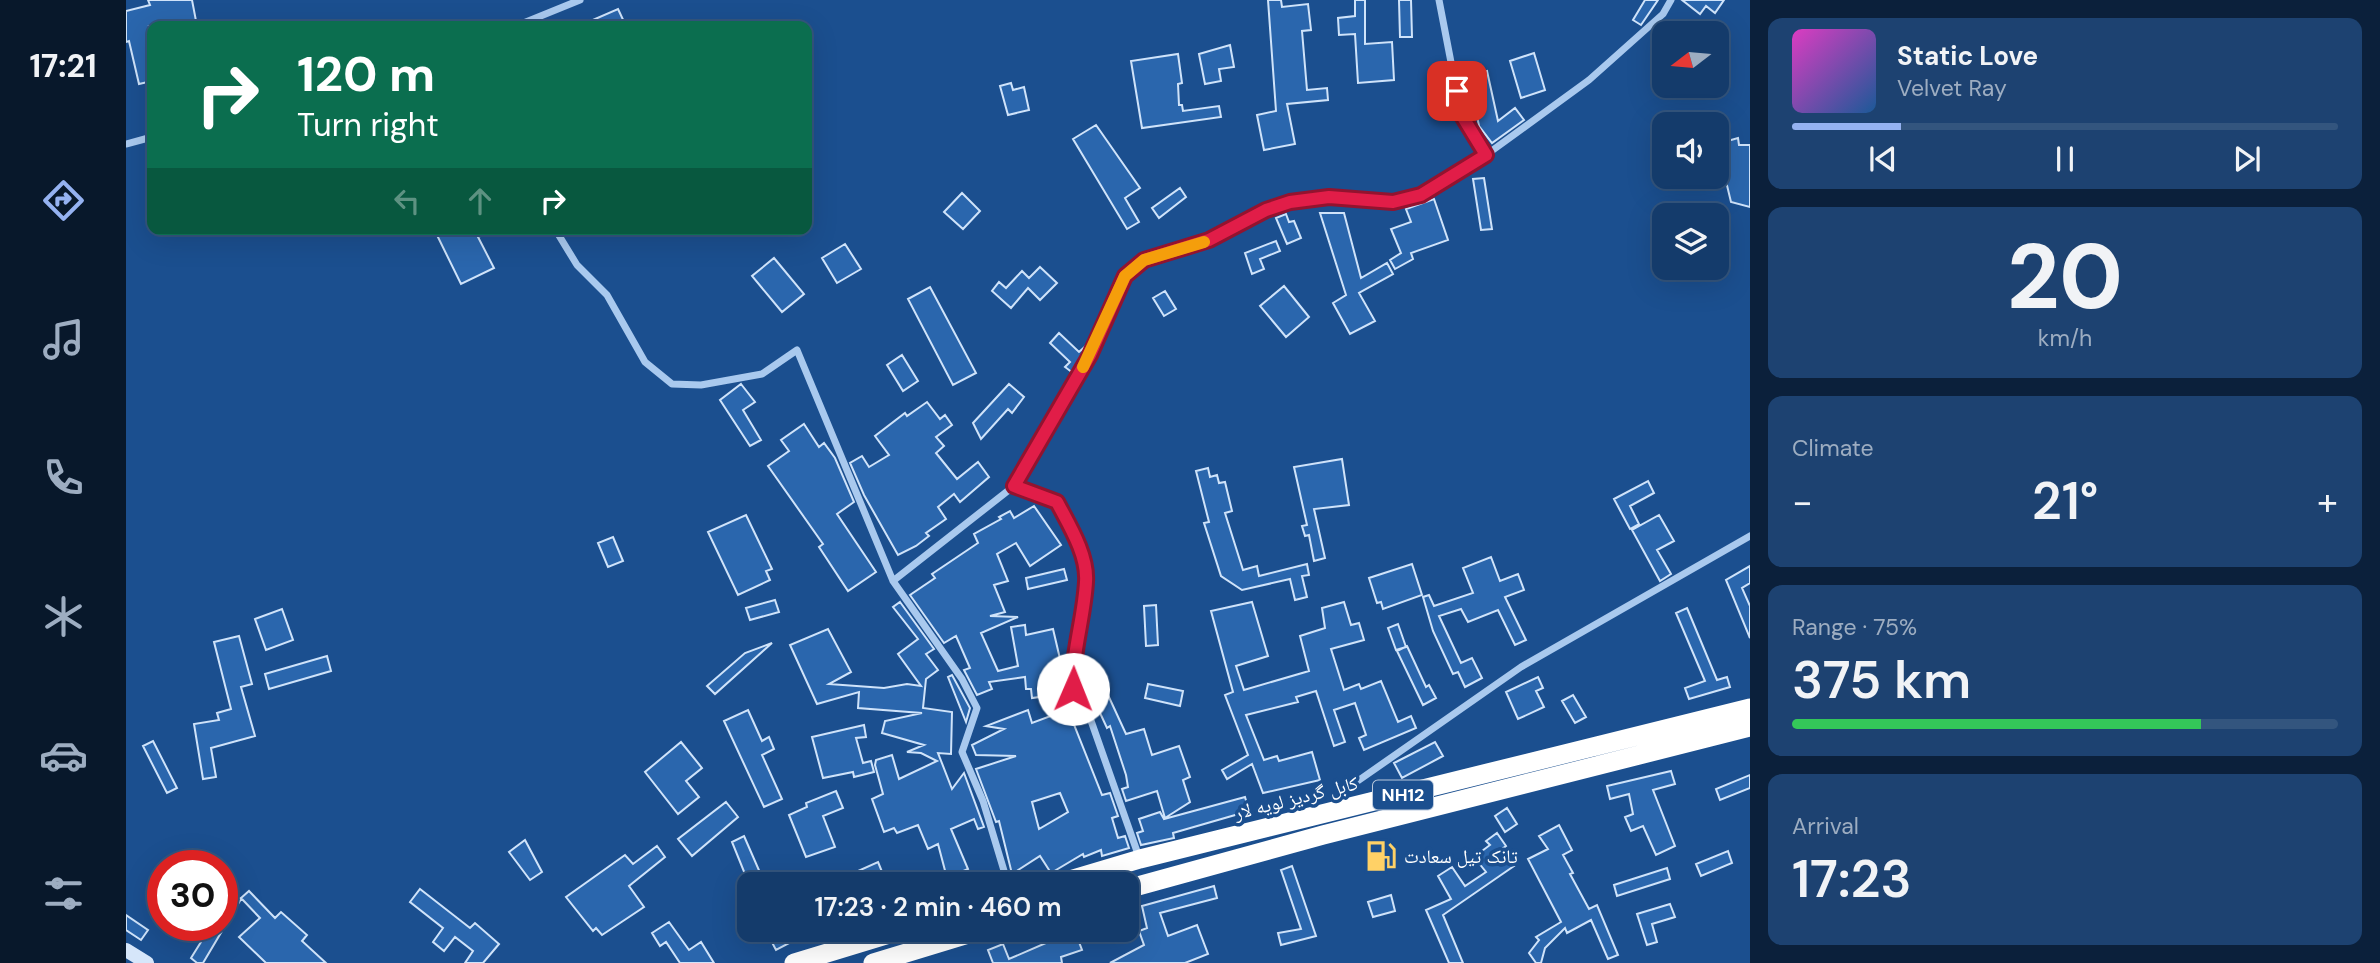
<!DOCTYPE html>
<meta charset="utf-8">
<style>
:root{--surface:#143b6b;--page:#1d4271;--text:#f1f3f6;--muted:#9dadc1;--line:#33557e;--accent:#95b2f1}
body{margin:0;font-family:"DM Sans","Noto Naskh Arabic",sans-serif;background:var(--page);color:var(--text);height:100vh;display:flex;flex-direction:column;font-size:26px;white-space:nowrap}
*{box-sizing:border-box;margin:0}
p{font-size:23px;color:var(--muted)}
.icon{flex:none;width:38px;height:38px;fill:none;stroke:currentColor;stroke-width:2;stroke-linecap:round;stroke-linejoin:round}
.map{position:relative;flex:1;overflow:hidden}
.drawer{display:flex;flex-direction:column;gap:18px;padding:18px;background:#0b203b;width:630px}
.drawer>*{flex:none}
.top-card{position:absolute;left:21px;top:21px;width:665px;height:214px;border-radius:14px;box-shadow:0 7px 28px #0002,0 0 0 2px var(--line);background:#0b6e4f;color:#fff;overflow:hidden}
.needle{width:46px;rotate:254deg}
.controls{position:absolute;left:1526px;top:21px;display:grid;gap:14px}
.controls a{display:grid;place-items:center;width:77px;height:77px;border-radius:14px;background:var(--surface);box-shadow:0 7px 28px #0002,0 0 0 2px var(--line);font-size:35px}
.speed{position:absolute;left:21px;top:850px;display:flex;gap:14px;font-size:35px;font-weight:700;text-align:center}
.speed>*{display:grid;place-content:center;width:91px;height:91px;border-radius:50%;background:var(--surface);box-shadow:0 7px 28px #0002,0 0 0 2px var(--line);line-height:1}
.speed .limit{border:10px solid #d22;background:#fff;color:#111}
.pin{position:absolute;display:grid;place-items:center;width:60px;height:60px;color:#fff;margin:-30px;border-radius:14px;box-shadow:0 4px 10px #0006}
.me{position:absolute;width:77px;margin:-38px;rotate:1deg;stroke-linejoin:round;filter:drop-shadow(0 0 5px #0008)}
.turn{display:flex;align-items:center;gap:24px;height:147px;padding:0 35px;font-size:32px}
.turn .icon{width:91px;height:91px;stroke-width:2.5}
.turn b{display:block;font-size:49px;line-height:60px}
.lanes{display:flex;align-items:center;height:66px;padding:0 35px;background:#0003;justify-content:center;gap:35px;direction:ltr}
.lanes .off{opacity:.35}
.big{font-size:52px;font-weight:600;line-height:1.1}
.drawer .card{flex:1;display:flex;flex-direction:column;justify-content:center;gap:10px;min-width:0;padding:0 24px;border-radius:14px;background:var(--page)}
.drawer .dial{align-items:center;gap:0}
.dial b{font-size:91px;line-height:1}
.song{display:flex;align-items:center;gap:21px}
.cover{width:84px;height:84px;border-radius:10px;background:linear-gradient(135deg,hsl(310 70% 55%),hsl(210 70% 35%))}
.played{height:7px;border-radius:4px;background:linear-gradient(90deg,var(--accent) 20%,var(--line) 20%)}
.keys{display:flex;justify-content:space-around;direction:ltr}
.heat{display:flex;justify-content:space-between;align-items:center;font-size:38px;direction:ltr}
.charge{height:10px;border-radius:5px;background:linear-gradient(90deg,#34c759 75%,var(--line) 0)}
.trip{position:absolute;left:611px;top:872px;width:402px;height:70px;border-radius:14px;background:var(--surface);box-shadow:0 7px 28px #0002,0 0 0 2px var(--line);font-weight:600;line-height:70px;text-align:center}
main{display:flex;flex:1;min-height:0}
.tab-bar{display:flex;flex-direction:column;width:126px;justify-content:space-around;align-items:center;background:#08182b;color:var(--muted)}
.tab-bar .icon{width:49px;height:49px}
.tab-bar .selected{color:var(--accent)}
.tab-bar b{font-size:32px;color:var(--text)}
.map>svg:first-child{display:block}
.building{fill:#2a66ad;stroke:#cfe3fa;stroke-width:2;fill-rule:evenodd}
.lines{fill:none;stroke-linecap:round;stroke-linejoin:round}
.street{stroke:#a9c9ee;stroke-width:7}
.secondary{stroke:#d6e6fa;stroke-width:14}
.highway{stroke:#fff;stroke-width:19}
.route-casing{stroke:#92132f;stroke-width:18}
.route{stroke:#e11d48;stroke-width:12}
.slow{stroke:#f59e0b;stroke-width:12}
.labels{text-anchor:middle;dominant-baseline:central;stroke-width:7;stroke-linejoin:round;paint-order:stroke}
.shield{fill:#1b4f8f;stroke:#bbcadd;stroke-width:2}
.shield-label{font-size:18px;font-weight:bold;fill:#fff}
.street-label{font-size:19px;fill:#fff;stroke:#1b4f8f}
.poi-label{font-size:19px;fill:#fff;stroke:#1b4f8f;text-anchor:start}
</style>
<main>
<nav class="tab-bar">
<b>17:21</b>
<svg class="icon selected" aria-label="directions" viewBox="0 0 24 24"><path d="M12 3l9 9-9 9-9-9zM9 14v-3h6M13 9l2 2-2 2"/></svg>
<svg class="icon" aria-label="music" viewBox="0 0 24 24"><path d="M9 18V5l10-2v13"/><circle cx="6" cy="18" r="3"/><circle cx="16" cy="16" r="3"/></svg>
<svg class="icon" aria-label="phone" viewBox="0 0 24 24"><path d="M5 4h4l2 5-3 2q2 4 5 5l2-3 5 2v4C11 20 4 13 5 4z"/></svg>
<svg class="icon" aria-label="climate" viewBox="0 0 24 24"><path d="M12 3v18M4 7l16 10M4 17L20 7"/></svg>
<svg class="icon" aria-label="car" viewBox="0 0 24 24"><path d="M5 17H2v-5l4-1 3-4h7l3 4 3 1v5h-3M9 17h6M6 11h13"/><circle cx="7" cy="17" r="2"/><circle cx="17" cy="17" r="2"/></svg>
<svg class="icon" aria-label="filters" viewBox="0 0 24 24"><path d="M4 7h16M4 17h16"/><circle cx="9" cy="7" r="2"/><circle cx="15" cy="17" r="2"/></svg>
</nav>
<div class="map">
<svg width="1624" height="963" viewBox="0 0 1624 963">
<rect width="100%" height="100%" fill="#1b4f8f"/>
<path class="building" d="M 22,0 L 66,0 L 71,26 L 23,26 L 26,39 L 26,81 L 13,84 L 3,41 L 0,42 L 0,11 L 24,5 Z
M 1142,0 L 1155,0 L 1156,7 L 1182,4 L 1185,30 L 1176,31 L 1181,90 L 1201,88 L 1202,100 L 1161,104 L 1169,144 L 1138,150 L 1131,115 L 1150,111 Z
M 1229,0 L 1239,0 L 1239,44 L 1266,42 L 1268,80 L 1232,83 L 1229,34 L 1213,35 L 1212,18 L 1229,16 Z
M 1273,0 L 1285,0 L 1286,37 L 1274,37 Z
M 1519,0 L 1532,0 L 1515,25 L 1507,20 Z
M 1556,0 L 1598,0 L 1589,13 L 1580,6 L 1574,14 Z
M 492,9 L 500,26 L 453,26 Z
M 1104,45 L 1108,67 L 1093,69 L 1095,81 L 1079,84 L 1073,54 Z
M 1408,53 L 1419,90 L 1395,98 L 1384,61 Z
M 1052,54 L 1056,83 L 1052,84 L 1053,105 L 1056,105 L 1057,111 L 1093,106 L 1095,117 L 1016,128 L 1005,61 Z
M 1361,71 L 1372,121 L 1389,108 L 1398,120 L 1366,143 L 1353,126 L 1343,75 Z
M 885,83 L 887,90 L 898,87 L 903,110 L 882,115 L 874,86 Z
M 970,125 L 1014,188 L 999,198 L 1013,222 L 1001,229 L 947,139 Z
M 1612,138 L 1613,145 L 1624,145 L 1624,207 L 1605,202 L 1591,144 Z
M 1358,178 L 1366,229 L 1355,230 L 1347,179 Z
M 1054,188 L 1060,197 L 1033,218 L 1026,208 Z
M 836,193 L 854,211 L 837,229 L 818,212 Z
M 1308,199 L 1322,240 L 1285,253 L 1287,259 L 1269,269 L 1264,260 L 1275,253 L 1265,229 L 1285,222 L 1280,209 Z
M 1194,213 L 1218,213 L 1235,278 L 1261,263 L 1267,274 L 1233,293 L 1249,321 L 1224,334 L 1207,303 L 1220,295 Z
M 1160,214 L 1163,222 L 1168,221 L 1175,238 L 1161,244 L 1150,218 Z
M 308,229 L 370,229 L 352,237 L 368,268 L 335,284 Z
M 1150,241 L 1154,251 L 1134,259 L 1138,269 L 1126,274 L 1119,253 Z
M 719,244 L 735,269 L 711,283 L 696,258 Z
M 648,258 L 678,294 L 656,312 L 626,276 Z
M 914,267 L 931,283 L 914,300 L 902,288 L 885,308 L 866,291 L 873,282 L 880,288 L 896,271 L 903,278 Z
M 1158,286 L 1183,317 L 1160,337 L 1134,306 Z
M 804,287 L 850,373 L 827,385 L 782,299 Z
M 1039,291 L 1050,309 L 1038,316 L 1027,298 Z
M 933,333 L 953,352 L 963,343 L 947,373 L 939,367 L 944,362 L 924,343 Z
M 776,355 L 792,381 L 777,391 L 761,365 Z
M 615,384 L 629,402 L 617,410 L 635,440 L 624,446 L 594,400 Z
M 883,384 L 898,397 L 886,413 L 882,409 L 855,439 L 847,423 Z
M 801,402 L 814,419 L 819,415 L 826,425 L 810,437 L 818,446 L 810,453 L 831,479 L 852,462 L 863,477 L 834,502 L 828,494 L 812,507 L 820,519 L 800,533 L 803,536 L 790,546 L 772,555 L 738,495 L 724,463 L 736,456 L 743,467 L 763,455 L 749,436 L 779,413 L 781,416 Z
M 678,424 L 693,447 L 698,443 L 709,458 L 728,502 L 711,514 L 750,572 L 722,591 L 693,547 L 697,544 L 642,466 L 663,451 L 655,440 Z
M 1216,459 L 1223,505 L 1188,509 L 1199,558 L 1188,561 L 1183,535 L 1179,536 L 1176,526 L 1181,525 L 1168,467 Z
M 1082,468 L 1084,477 L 1091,475 L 1093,483 L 1099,482 L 1106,511 L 1099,513 L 1117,570 L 1131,566 L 1133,576 L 1181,564 L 1183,575 L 1176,576 L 1181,597 L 1169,600 L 1164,579 L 1116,590 L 1095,576 L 1078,523 L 1083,522 L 1070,471 Z
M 1522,481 L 1528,493 L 1504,506 L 1513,524 L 1504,529 L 1488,499 Z
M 908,506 L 935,545 L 904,566 L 890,543 L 871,554 L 882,581 L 868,585 L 879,612 L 864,616 L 892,617 L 855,633 L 872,671 L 892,666 L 885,627 L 899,625 L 900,635 L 927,629 L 942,693 L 906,698 L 905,689 L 900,689 L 899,677 L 863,682 L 866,689 L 851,695 L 838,670 L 844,668 L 830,636 L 818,643 L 784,595 L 809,578 L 806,574 L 852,543 L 848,534 L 875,519 L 873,517 L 884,511 L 888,518 Z
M 620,515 L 646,569 L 640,571 L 644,580 L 612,595 L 582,532 Z
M 1533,515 L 1548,541 L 1531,550 L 1545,574 L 1534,581 L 1506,530 Z
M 487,537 L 497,561 L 482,567 L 472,543 Z
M 1365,557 L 1374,581 L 1392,574 L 1398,590 L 1379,597 L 1400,640 L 1389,645 L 1372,610 L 1342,622 L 1335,609 L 1313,616 L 1335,663 L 1346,658 L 1356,678 L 1339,687 L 1332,672 L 1327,674 L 1307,631 L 1297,597 L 1303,595 L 1308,606 L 1347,593 L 1337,568 Z
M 1286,564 L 1296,595 L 1257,609 L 1255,602 L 1251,603 L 1243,578 Z
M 1624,566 L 1624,583 L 1616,588 L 1624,606 L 1624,638 L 1600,580 Z
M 938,569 L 941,580 L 902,589 L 900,578 Z
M 649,600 L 653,612 L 624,620 L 620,608 Z
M 774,602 L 808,649 L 800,654 L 812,670 L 800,679 L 797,708 L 826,712 L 825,754 L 812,753 L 826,789 L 838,773 L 858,827 L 852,829 L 848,819 L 825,829 L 842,869 L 821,878 L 812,844 L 802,849 L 792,825 L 771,833 L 768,828 L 758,832 L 746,799 L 757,794 L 749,765 L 750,760 L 766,755 L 773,779 L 811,761 L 795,753 L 781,752 L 798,745 L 756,733 L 759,721 L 796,713 L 732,708 L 733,692 L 691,704 L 664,645 L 702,629 L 725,672 L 703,684 L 758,688 L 781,684 L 795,686 L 772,654 L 792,639 L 767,607 Z
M 1126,602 L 1142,656 L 1110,666 L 1118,690 L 1183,671 L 1174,636 L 1199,628 L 1196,608 L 1218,602 L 1225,625 L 1233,623 L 1238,640 L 1205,649 L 1218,690 L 1233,684 L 1235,689 L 1255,681 L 1272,722 L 1285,716 L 1290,728 L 1238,750 L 1233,738 L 1240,735 L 1229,703 L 1208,710 L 1219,742 L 1208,746 L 1190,691 L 1170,697 L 1172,702 L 1120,715 L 1138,760 L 1151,756 L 1153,761 L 1186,752 L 1194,780 L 1137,793 L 1126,764 L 1101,779 L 1096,770 L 1122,755 L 1099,695 L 1107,692 L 1085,611 Z
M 1030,605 L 1032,645 L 1020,646 L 1018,606 Z
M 1561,608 L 1591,680 L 1601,677 L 1604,687 L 1563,699 L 1559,688 L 1579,681 L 1550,613 Z
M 156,609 L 167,640 L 140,650 L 129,619 Z
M 1272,624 L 1280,647 L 1270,650 L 1262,628 Z
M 113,636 L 126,684 L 115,687 L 129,736 L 85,748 L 90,777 L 77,779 L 68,724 L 93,720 L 91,713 L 105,709 L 88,642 Z
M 646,643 L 589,694 L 581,686 L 619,653 Z
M 1281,646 L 1300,687 L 1303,685 L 1310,698 L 1297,705 L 1271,651 Z
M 201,656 L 205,671 L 143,689 L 139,674 Z
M 826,675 L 844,708 L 840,722 L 822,677 Z
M 1412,677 L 1417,688 L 1410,691 L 1418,707 L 1392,719 L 1380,692 Z
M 1022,684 L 1057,691 L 1054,706 L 1019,698 Z
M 982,695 L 1000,734 L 1018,729 L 1026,755 L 1053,746 L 1064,777 L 1057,780 L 1064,802 L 1039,818 L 1031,791 L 1000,801 L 996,789 L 1002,787 L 1000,775 L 984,726 L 981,728 L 968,700 Z
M 1447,695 L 1460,717 L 1449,723 L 1436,701 Z
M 946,708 L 950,721 L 947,722 L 976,795 L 984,793 L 992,816 L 986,818 L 992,838 L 999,836 L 1003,848 L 976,856 L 975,850 L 958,857 L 957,854 L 925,873 L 914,856 L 886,874 L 873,821 L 870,822 L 850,769 L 890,756 L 850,755 L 846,745 L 878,729 L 860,726 L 902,710 L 906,723 ZM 934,793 L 942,812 L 913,829 L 906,802 Z
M 622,710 L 636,741 L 643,737 L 648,749 L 636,755 L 656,799 L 638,807 L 598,721 Z
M 738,725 L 740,737 L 730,738 L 737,763 L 745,761 L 748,772 L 728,777 L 727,772 L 697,778 L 686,737 Z
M 27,741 L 51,788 L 41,793 L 17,746 Z
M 555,742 L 576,768 L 560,781 L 573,797 L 552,814 L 519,772 Z
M 1309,742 L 1317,756 L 1276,778 L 1268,763 Z
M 1545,771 L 1549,784 L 1527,790 L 1549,846 L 1530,855 L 1517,826 L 1505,831 L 1499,817 L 1507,814 L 1503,794 L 1484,799 L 1481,786 Z
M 1624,775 L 1624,788 L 1594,800 L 1590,789 Z
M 710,791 L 717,808 L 697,816 L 709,847 L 680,857 L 663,815 L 681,807 L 680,803 Z
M 1119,797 L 1123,811 L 1047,833 L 1048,838 L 1015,845 L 1011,833 L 1017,831 L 1013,819 L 1034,812 L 1038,819 Z
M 600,802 L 612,817 L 566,856 L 552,839 Z
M 1381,808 L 1391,824 L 1379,832 L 1369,816 Z
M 1433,825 L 1446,850 L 1437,855 L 1447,873 L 1444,874 L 1463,909 L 1471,905 L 1492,955 L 1482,959 L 1465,920 L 1441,933 L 1439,928 L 1419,948 L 1415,963 L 1410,963 L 1403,953 L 1413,940 L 1410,937 L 1435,922 L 1402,859 L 1422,849 L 1413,836 Z
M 1371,833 L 1380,846 L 1376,849 L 1388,866 L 1317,915 L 1337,963 L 1323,963 L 1300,910 L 1325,899 L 1312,876 L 1326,867 L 1339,886 L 1360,872 L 1348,857 L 1364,845 L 1360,841 Z
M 618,836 L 639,884 L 623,884 L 606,842 Z
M 399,840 L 416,872 L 404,880 L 383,852 Z
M 531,846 L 539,857 L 503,886 L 518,907 L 476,935 L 470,928 L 467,931 L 440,897 L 499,855 L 507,864 Z
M 1602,851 L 1606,863 L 1575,876 L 1570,864 Z
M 752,862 L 761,884 L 703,884 Z
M 1166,866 L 1190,936 L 1155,945 L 1152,933 L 1175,929 L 1155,870 Z
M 1541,868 L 1544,879 L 1491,896 L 1488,885 Z
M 1088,886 L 1091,898 L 1034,913 L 1042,936 L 1071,925 L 1082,954 L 1059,963 L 984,963 L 1018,945 L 1013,931 L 1021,928 L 1016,906 Z
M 294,889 L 344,928 L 349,923 L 373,944 L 357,963 L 339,963 L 347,951 L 329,937 L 318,951 L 307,942 L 317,928 L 284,902 Z
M 123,891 L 149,918 L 155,912 L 181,935 L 176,941 L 200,963 L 140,963 L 113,937 L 134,918 L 115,898 Z
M 106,893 L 115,899 L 77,963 L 71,963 L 65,958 L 85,926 L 96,926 L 96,908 Z
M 1265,895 L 1269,911 L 1247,917 L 1242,902 Z
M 1544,904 L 1549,917 L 1526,924 L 1531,942 L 1521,945 L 1511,914 Z
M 0,915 L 22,930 L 15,940 L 0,930 Z
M 543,922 L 563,950 L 575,942 L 588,963 L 554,963 L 540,942 L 534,946 L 526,933 Z
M 639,929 L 690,929 L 650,950 Z
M 948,929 L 956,950 L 935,957 L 936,963 L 867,963 L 862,950 L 877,944 L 883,959 L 920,943 L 918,939 Z"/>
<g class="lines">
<path class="street" d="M 1313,0 L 1335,114 L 1360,155
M 390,26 L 454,0
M 0,144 L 26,137
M 429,229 L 451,265 L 481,295 L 519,362 L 546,384 L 575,385 L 636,374 L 671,350 L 767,581 L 836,679 L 851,708 L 836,752 L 857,801 L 882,884
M 888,486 L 931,502 C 943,525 962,555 960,582 C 958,622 941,658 949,699 L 963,715 L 1013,857
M 767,581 L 888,486 L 964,355 L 999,276 L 1018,260 L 1083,240 L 1140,210 L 1164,202 L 1203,197 L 1267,202 L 1295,195 L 1360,155 L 1463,80 L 1537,14 L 1545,0
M 1207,805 L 1226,785 L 1395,667 L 1624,536"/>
<path class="secondary" d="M 0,950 L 21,963"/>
<path class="highway" d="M 930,884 L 1014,859 L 1624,708
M 1001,889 L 1197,835 L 1624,727
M 668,963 L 780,929
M 747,963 L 859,929"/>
</g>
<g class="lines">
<defs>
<path id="route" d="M 947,689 C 946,652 958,618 960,582 C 962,555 943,525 931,502 L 888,486 L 964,355 L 999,276 L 1018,260 L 1083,240 L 1140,210 L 1164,202 L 1203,197 L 1267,202 L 1295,195 L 1360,155 L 1335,114 L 1331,91"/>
</defs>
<use href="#route" class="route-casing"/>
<use href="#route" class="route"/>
<path class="slow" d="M 957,367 L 999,276 L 1018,260 L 1078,242"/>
</g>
<defs>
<symbol id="fuel-bare" viewBox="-9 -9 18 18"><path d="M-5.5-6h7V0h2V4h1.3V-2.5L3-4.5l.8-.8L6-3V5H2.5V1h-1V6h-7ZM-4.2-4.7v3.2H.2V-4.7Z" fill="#ffd166" stroke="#1b4f8f" stroke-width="2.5" paint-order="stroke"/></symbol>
</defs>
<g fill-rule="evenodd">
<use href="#fuel-bare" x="1233" y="834" width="44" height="44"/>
</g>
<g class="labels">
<rect class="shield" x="1247" y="780.5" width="60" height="29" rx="5"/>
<g class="shield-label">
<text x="1277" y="795">NH12</text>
</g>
<g class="street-label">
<text transform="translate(1170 798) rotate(-14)">کابل گردیز لویه لار</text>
</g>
<g class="poi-label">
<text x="1278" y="856">تانک تیل سعادت</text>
</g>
</g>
</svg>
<div class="controls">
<a><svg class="needle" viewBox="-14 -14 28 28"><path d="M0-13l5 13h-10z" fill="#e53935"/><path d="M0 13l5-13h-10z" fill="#9dadc1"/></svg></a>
<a><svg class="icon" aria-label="sound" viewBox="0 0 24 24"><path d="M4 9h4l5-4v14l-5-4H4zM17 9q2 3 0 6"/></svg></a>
<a><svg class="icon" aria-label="layers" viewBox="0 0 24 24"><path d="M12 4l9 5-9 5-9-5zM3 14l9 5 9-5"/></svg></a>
</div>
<div class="speed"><div class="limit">30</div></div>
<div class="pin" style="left:1331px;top:91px;background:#d93025"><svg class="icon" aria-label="arrive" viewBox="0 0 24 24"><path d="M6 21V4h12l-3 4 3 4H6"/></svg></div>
<svg class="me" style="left:947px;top:689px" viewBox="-20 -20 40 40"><circle r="19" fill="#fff"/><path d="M0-13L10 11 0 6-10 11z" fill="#e11d48"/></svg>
<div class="trip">17:23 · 2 min · 460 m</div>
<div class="top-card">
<div class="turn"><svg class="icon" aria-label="right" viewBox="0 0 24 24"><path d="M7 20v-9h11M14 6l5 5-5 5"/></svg><div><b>120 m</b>Turn right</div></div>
<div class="lanes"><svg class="icon off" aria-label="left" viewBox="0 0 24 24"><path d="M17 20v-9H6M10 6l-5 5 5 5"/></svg><svg class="icon off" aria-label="ahead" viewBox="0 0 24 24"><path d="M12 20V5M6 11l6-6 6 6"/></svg><svg class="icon" aria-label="right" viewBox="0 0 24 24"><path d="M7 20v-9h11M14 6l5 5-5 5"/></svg></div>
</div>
</div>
<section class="drawer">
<div class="card">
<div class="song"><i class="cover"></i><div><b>Static Love</b><p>Velvet Ray</p></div></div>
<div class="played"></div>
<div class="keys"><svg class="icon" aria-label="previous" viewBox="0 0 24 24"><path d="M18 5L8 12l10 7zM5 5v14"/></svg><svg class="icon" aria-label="pause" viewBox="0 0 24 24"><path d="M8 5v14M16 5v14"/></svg><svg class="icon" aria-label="next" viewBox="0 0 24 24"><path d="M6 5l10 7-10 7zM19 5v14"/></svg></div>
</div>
<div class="card dial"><b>20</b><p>km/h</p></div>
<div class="card"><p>Climate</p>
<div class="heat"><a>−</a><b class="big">21°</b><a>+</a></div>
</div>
<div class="card"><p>Range · 75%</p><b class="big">375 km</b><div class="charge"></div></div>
<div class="card"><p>Arrival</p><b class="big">17:23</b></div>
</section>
</main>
